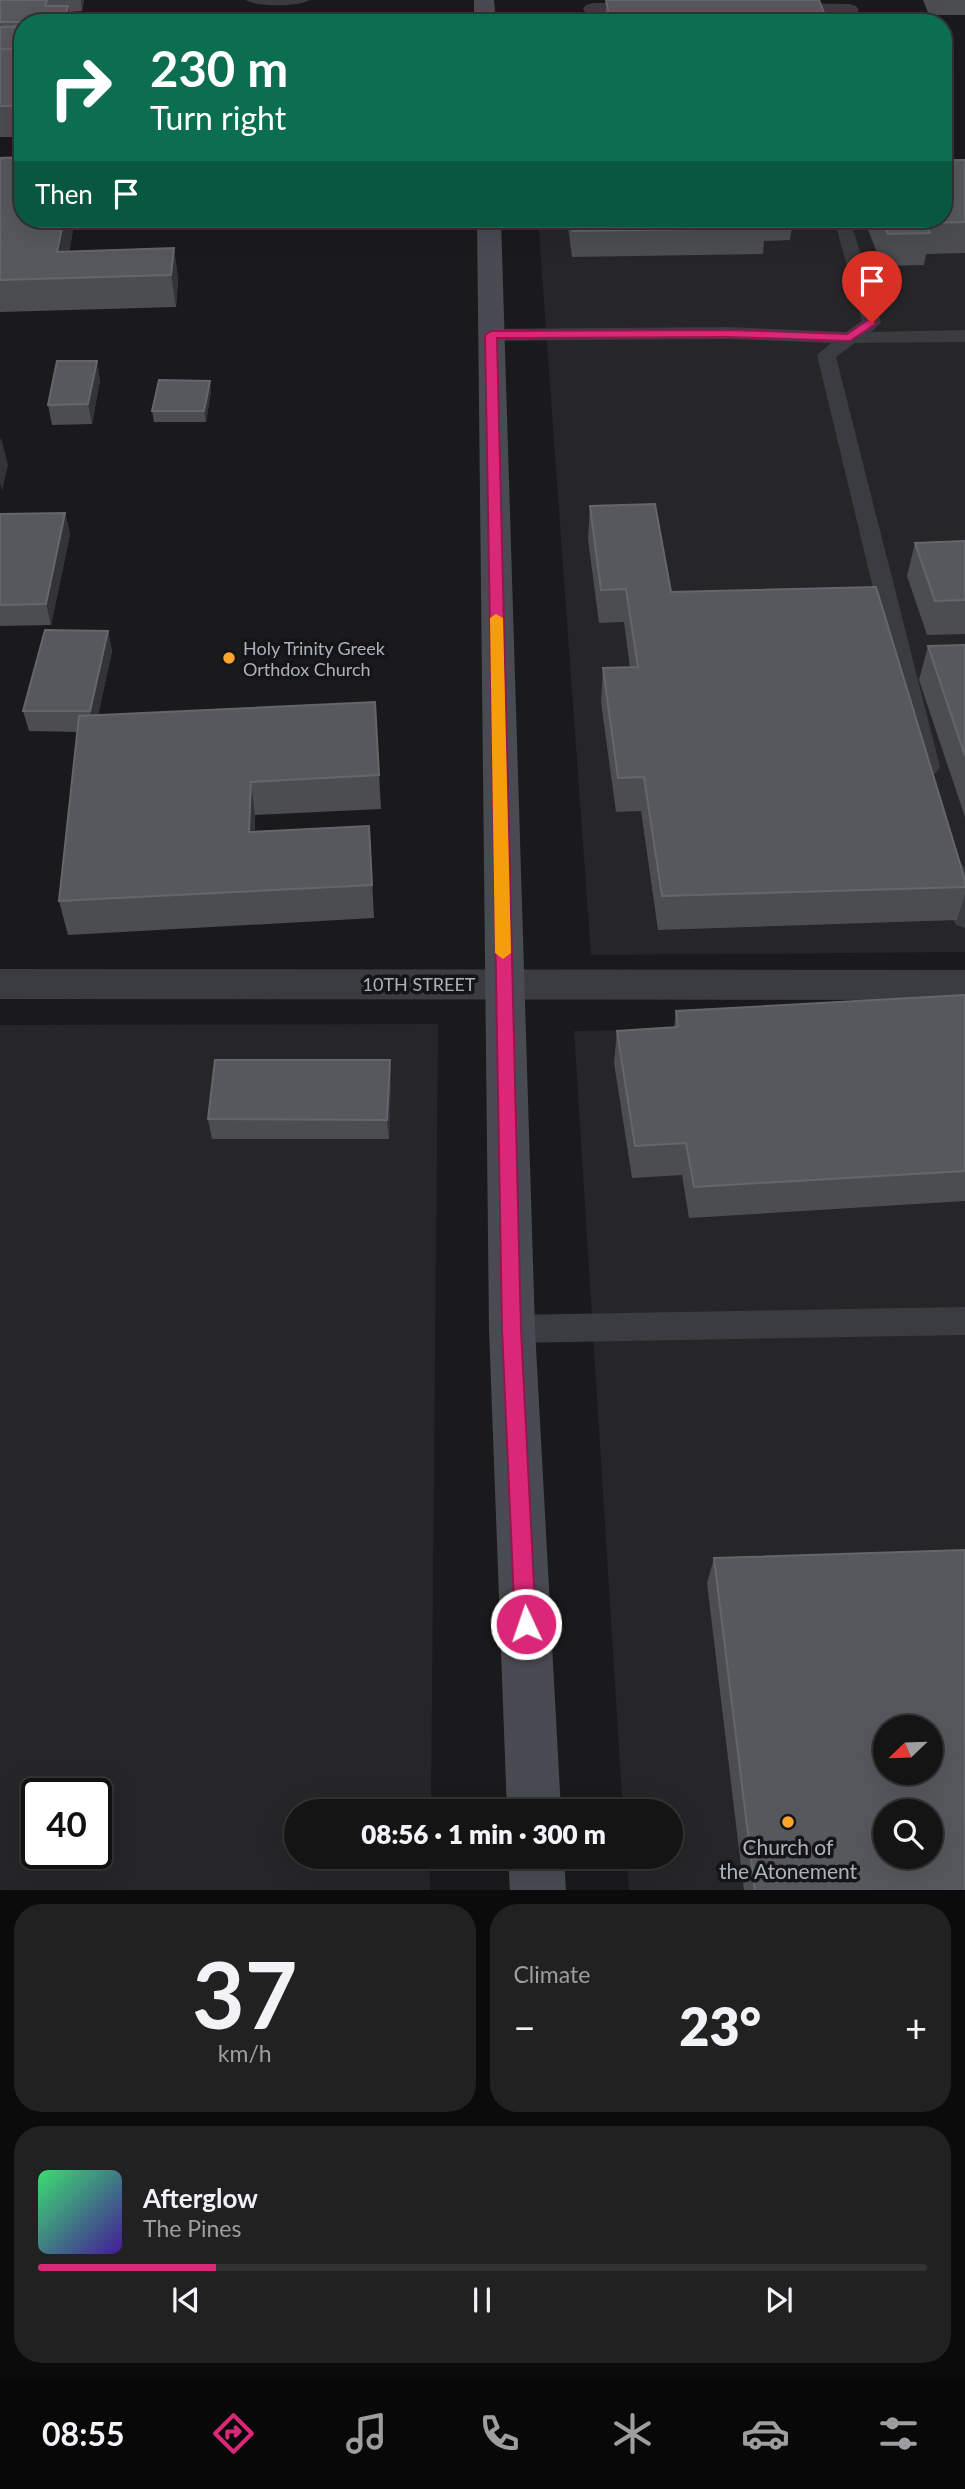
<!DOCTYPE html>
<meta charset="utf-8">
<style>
:root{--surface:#141415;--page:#212122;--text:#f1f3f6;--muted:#9d9ea0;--line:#333334;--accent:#db2777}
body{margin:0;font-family:Lato,sans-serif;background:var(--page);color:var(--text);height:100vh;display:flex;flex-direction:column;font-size:26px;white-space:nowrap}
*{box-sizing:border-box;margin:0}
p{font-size:23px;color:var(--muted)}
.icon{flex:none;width:38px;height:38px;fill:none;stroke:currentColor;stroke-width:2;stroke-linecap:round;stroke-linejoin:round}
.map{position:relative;height:1890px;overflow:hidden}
.side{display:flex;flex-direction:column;gap:14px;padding:14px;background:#0b0b0c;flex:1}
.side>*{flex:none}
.guide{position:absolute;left:14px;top:14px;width:938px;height:214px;border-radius:28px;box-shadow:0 7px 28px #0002,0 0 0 2px var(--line);background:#0b6e4f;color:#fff;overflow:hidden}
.needle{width:46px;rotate:247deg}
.fabs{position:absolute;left:873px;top:1715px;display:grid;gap:14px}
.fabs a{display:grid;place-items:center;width:70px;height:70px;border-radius:50%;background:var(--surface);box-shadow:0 7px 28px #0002,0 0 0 2px var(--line);font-size:35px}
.speed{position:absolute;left:21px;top:1778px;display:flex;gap:14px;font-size:35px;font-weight:700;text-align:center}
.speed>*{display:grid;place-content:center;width:91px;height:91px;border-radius:50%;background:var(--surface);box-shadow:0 7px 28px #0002,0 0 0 2px var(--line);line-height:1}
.speed .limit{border:4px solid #111;border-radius:10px;background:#fff;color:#111}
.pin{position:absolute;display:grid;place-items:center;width:60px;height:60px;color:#fff;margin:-72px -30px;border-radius:50% 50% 50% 0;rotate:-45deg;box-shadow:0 0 7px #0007}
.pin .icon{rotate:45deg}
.me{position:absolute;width:77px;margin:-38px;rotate:357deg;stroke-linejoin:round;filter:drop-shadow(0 0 5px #0008)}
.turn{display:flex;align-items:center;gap:24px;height:147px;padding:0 21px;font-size:32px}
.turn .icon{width:91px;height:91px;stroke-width:2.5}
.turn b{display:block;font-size:49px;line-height:60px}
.then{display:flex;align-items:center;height:66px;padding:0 21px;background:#0003;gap:14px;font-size:26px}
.big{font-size:52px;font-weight:800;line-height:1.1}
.side .tile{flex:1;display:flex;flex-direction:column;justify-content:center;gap:10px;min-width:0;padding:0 24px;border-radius:28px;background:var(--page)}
.side .dial{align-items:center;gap:0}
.dial b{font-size:91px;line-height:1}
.song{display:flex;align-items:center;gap:21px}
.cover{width:84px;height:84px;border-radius:10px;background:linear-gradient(135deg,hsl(140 70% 55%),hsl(260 70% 35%))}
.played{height:7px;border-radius:4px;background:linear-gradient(90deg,var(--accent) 20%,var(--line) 20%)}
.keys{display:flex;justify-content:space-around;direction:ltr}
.heat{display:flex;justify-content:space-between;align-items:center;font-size:38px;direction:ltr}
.side .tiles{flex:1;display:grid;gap:14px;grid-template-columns:1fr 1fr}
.tile:last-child{grid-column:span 2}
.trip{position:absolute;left:284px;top:1799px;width:399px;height:70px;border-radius:35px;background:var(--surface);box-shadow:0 7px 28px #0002,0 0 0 2px var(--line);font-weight:800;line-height:70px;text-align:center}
.menu{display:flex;height:112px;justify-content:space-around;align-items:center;background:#080808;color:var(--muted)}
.menu .icon{width:49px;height:49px}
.menu .selected{color:var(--accent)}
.menu b{font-size:32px;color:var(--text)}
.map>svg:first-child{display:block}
.built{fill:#262629;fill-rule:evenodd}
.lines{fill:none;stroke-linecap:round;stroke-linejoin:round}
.lane{fill:#3a3c42;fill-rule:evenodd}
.street{fill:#3a3c42;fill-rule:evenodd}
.secondary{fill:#484b52;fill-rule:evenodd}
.wall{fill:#4b4d51}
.shaded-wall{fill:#333437}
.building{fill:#56585d;stroke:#63666c;stroke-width:2;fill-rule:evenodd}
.route{fill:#db2777;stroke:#8e194d;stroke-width:2}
.slow{fill:#f59e0b}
.poi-dot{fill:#ffa42f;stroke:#151517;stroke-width:2.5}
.labels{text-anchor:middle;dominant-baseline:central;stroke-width:7;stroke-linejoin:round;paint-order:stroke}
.poi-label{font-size:18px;fill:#abb2bd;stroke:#151517;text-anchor:start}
.street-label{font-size:18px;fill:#abb2bd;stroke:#151517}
.near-poi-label{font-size:21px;fill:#abb2bd;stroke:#151517}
</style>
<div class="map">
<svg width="965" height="1891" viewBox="0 0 965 1891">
<rect width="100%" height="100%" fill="#1a1a1c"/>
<path class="built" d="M 965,189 L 965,952 L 591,955 L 538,219 L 943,219 Z
M 438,1024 L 431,1811 L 296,1811 L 296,1857 L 430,1857 L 430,1890 L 0,1890 L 0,1025 ZM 37,1794 L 96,1794 L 96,1853 L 37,1853 Z
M 965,1026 L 965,1890 L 629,1890 L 626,1857 L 670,1857 L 670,1811 L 623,1811 L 574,1031 ZM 886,1727 L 931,1727 L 931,1773 L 886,1773 ZM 886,1811 L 931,1811 L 931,1857 L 886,1857 Z"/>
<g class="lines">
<path class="lane" d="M 246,0 L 309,0 C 301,7 254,7 246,0 Z
M 834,219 L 850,219 L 881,323 L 871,332 L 965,330 L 965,342 L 855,343 L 836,357 L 940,767 L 936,773 L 928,775 L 920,773 L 916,767 L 817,355 L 831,343 L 729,339 L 491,341 L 482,335 L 491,329 L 729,327 L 846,332 L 862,321 Z
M 954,863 L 963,865 L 965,869 L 965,928 L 956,925 L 952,918 L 941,872 L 945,865 Z
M 965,1307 L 965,1335 L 512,1343 L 501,1339 L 496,1329 L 501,1319 L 512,1315 Z"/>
<path class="street" d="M 593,3 L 658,3 L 665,5 L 668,9 L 665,13 L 658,15 L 586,13 L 583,9 L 586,5 Z
M 770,3 L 849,4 L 856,6 L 859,10 L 856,14 L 849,16 L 763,13 L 760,9 L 763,5 Z
M 0,969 L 965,970 L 965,1000 L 0,999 Z"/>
<path class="secondary" d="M 474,0 L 494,0 L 496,23 L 474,23 Z
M 477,219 L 501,219 L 535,1329 L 561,1811 L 507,1811 L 489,1329 Z
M 508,1857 L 564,1857 L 566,1891 L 510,1891 Z"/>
</g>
<path class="wall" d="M 0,0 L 84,0 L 82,11 L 69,12 L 71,23 L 23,23 L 23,137 L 0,137 Z
M 606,0 L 828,23 L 605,23 Z
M 923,0 L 965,0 L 965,15 L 929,15 Z
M 0,158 L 75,219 L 69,251 L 174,248 L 178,280 L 176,307 L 0,312 Z
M 965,160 L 965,253 L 926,254 L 924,265 L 882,266 L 864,219 L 943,219 Z
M 567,219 L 793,219 L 790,240 L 764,241 L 763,254 L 572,257 Z
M 100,380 L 92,424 L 52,425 L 48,405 Z
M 211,391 L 206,422 L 154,422 L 152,411 Z
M 590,506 L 671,592 L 965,880 L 965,894 L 957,920 L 658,930 L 641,811 L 616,812 L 601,702 L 603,668 L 630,668 L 624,622 L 599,623 L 588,539 Z
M 65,513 L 70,534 L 51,625 L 0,626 L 0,514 Z
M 965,541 L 965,634 L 927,635 L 907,576 L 915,543 Z
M 108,631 L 112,651 L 98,715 L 375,702 L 381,809 L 255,815 L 255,832 L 371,859 L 374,918 L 68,935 L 59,901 L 78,732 L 29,731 L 23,711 Z
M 965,645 L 965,817 L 919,680 L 928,646 Z
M 965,995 L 965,1201 L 689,1218 L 682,1175 L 632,1178 L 614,1063 L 617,1031 L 674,1027 L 676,1011 Z
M 390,1060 L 391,1080 L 389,1139 L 212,1139 L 208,1119 Z
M 714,1558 L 965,1891 L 744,1891 L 707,1583 Z"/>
<path class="shaded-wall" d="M 81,0 L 84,0 L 82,11 Z
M 68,6 L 71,23 L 64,23 L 64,22 Z
M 64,219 L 75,219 L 65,278 L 57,252 Z
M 174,248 L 178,280 L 176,307 L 171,275 Z
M 97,361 L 100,380 L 92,424 L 88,404 Z
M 210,381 L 211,391 L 206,422 L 204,411 Z
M 1,437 L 8,465 L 2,491 L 0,483 L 0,442 Z
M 65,513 L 70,534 L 51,625 L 46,604 Z
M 108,631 L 112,651 L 94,732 L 90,711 Z
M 251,782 L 255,815 L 254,865 L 249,832 Z
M 390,1060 L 391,1080 L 389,1139 L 387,1120 Z"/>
<path class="building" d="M 0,0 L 47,0 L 45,6 L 68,6 L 64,22 L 0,22 Z
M 606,0 L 819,0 L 828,23 L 611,23 Z
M 218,19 L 411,20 L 410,23 L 217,23 Z
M 23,26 L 23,49 L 0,49 L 0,27 Z
M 0,49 L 23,49 L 23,106 L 0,106 Z
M 23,157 L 23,219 L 64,219 L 57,252 L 174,248 L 171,275 L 0,280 L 0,158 Z
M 943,160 L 965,160 L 965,222 L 925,223 L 930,233 L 888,234 L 882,219 L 943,219 Z
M 571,219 L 763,219 L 766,228 L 573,231 Z
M 57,361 L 97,361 L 88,404 L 48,405 Z
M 159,380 L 210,381 L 204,411 L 152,411 Z
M 655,504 L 671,592 L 876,587 L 965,880 L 965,887 L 662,896 L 644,777 L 618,778 L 603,668 L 638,667 L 626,589 L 601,590 L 590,506 Z
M 65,513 L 46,604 L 0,605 L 0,514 Z
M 965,541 L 965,600 L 935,601 L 915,543 Z
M 45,630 L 108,631 L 90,711 L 23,711 Z
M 965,645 L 965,756 L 928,646 Z
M 375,702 L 379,775 L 251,782 L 249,832 L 369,826 L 372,885 L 59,901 L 79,716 Z
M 965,995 L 965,1171 L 694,1187 L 686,1143 L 635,1146 L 617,1031 L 678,1027 L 676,1011 Z
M 215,1060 L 390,1060 L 387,1120 L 208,1119 Z
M 965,1550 L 965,1891 L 755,1891 L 714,1558 ZM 886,1727 L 931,1727 L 931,1773 L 886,1773 ZM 886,1811 L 931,1811 L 931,1857 L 886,1857 Z"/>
<path class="route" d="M 868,320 L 877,323 L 850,341 L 729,337 L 497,338 L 521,1329 L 536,1624 L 533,1631 L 526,1634 L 518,1631 L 515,1624 L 502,1329 L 485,335 L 491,331 L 729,330 L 847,334 Z"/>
<path class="slow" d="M 496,614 L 503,618 L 511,953 L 503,959 L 495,953 L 490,618 Z"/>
<g class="poi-dot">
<circle cx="229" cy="658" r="7"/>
<circle cx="788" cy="1822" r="7"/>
</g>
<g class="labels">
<g class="poi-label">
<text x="243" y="648">Holy Trinity Greek<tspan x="243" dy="21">Orthdox Church</tspan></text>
</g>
<g class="street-label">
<text x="419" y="984">10TH STREET</text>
</g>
<g class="near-poi-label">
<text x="788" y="1846">Church of<tspan x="788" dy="24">the Atonement</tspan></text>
</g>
</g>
</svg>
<div class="fabs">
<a><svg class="needle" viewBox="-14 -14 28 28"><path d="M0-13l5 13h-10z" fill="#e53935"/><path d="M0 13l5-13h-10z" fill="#9d9ea0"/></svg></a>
<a><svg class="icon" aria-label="search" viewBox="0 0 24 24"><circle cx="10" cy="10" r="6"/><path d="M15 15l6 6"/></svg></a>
</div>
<div class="speed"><div class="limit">40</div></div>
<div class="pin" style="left:872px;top:323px;background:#d93025"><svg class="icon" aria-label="arrive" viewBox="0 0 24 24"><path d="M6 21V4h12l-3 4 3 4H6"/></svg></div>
<svg class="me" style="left:526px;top:1624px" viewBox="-20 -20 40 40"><circle r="17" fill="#db2777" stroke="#fff" stroke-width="3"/><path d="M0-11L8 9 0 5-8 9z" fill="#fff"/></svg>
<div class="trip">08:56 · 1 min · 300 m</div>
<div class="guide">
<div class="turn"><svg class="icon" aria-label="right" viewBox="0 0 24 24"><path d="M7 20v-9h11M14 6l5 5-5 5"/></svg><div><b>230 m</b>Turn right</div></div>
<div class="then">Then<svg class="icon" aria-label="arrive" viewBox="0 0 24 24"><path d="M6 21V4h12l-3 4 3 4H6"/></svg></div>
</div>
</div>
<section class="side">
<div class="tiles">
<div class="tile dial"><b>37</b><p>km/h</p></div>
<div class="tile"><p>Climate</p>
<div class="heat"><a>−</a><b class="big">23°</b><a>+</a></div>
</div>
<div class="tile">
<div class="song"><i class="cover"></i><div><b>Afterglow</b><p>The Pines</p></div></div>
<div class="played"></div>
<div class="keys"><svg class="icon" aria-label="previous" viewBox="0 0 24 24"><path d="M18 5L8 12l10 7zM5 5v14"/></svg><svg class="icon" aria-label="pause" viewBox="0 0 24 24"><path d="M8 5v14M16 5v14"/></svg><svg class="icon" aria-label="next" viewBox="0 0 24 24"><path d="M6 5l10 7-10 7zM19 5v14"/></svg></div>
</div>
</div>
</section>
<nav class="menu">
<b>08:55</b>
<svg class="icon selected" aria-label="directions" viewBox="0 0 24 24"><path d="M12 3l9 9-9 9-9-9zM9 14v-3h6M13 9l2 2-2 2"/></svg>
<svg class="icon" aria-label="music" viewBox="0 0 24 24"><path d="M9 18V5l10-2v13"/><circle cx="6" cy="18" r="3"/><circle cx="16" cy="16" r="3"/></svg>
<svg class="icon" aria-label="phone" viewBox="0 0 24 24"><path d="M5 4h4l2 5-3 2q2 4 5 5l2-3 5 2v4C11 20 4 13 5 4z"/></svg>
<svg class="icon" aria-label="climate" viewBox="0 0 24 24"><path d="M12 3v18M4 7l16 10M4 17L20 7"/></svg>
<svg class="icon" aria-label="car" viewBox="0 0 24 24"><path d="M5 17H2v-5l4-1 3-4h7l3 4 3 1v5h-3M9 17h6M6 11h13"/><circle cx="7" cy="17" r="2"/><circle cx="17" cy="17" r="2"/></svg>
<svg class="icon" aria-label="filters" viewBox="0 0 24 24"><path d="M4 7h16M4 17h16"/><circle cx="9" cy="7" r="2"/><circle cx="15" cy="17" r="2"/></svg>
</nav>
